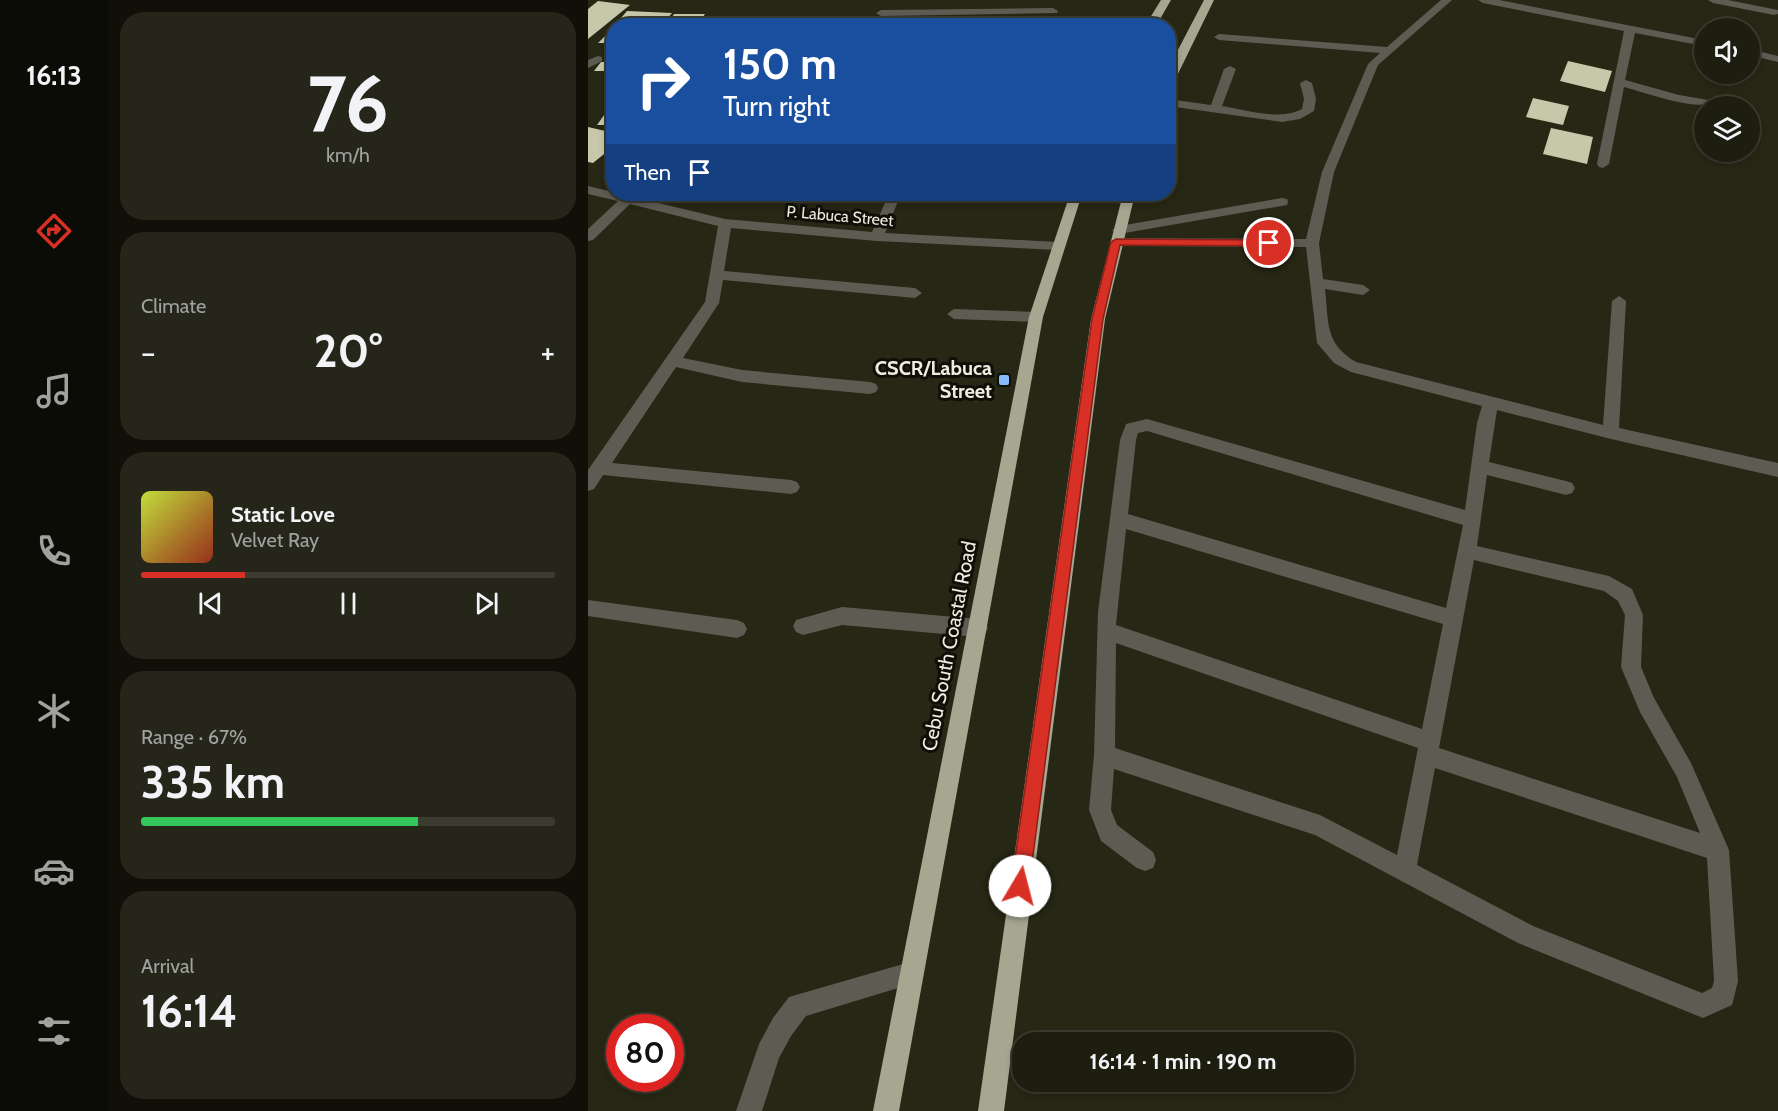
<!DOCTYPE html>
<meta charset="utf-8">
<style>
:root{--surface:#1d1d10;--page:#252619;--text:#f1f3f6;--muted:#a0a29f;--line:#3b3b30;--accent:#d93025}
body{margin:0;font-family:Cabin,sans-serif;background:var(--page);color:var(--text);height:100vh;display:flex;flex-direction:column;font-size:22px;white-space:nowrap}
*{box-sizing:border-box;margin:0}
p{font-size:20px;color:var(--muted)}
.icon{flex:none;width:33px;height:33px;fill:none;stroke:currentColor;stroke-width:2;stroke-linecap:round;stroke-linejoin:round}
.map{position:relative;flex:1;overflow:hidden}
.panel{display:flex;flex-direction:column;gap:12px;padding:12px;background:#101009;width:480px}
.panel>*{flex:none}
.top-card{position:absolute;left:18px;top:18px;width:570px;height:183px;border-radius:24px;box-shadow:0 3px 9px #0003,0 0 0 2px var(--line);background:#1a4fa0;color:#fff;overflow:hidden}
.fabs{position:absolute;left:1106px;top:18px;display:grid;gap:12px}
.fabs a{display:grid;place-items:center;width:66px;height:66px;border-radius:50%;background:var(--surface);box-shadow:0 3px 9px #0003,0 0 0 2px var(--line);font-size:30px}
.speed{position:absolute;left:18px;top:1014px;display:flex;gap:12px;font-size:30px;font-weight:700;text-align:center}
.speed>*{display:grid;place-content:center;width:78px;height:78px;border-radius:50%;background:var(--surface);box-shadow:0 3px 9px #0003,0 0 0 2px var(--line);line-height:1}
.speed .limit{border:9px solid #d22;background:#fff;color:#111}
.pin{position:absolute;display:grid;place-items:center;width:51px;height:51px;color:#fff;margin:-26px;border:3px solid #fff;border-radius:50%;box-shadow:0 2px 6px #0007}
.me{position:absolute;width:66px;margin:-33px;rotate:8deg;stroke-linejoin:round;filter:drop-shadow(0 0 4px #0008)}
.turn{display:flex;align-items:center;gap:21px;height:126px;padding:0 18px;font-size:27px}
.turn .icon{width:78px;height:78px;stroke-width:2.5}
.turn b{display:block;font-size:42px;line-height:51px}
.then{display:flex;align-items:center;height:57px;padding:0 18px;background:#0003;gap:12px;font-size:22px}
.big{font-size:45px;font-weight:700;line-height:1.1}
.panel .tile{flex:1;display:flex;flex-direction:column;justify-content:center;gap:9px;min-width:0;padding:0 21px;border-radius:24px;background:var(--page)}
.panel .dial{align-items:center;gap:0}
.dial b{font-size:78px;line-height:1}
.song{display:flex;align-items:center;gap:18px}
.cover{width:72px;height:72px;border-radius:9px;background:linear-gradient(135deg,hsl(70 70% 55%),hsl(10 70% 35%))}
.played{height:6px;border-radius:3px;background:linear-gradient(90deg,var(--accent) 25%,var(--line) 25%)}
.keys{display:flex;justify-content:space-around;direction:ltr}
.heat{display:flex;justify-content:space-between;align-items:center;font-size:33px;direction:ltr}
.charge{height:9px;border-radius:4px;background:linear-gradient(90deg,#34c759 67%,var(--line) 0)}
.trip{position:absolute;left:424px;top:1032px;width:342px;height:60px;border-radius:24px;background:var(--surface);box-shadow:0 3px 9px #0003,0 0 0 2px var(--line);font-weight:700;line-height:60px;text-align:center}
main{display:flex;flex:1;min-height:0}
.tab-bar{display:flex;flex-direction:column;width:108px;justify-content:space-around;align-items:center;background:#0c0c06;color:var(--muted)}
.tab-bar .icon{width:42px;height:42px}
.tab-bar .current{color:var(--accent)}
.tab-bar b{font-size:27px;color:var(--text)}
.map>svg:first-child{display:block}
.building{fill:#c7c7a9}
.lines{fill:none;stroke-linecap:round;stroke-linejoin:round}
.minor{fill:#5c5c53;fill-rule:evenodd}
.highway{fill:#a6a691;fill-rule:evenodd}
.route{fill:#d93025;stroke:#8d1f18;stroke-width:1.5}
.poi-dot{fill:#87bbfc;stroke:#0f0f08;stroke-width:2}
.labels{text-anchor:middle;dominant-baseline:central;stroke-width:6;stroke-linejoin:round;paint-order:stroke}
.far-street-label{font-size:16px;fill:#edede2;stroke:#0f0f08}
.poi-label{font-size:20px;font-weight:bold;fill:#edede2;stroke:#0f0f08;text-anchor:end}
.street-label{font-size:20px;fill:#edede2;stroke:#0f0f08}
</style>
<main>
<nav class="tab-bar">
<b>16:13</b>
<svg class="icon current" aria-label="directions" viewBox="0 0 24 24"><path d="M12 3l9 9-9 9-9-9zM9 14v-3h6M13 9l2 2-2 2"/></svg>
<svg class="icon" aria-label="music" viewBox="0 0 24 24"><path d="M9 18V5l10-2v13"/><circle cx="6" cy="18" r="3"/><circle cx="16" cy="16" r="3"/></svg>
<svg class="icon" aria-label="phone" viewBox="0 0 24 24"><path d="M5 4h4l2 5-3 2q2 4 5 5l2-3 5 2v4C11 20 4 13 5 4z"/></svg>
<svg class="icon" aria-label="climate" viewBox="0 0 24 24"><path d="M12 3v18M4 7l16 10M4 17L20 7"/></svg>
<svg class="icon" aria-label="car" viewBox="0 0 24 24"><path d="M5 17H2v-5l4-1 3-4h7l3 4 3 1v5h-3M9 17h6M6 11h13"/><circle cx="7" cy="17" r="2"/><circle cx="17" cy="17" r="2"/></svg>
<svg class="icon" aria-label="filters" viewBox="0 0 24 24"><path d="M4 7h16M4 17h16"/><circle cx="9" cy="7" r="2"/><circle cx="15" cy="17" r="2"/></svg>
</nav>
<section class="panel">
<div class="tile dial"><b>76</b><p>km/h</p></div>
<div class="tile"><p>Climate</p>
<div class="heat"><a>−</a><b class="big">20°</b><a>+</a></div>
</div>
<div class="tile">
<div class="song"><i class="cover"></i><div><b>Static Love</b><p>Velvet Ray</p></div></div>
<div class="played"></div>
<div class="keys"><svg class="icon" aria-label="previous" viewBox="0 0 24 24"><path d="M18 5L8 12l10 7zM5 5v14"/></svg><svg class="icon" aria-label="pause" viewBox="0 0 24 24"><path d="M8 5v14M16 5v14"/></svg><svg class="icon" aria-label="next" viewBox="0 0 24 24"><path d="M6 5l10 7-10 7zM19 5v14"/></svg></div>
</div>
<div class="tile"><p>Range · 67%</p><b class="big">335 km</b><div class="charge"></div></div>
<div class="tile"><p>Arrival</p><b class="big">16:14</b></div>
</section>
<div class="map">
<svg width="1190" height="1111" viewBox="0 0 1190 1111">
<rect width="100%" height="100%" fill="#272715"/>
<path class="building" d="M 10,1 L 42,5 L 0,39 L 0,9 Z
M 39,11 L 84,13 L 73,26 L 26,26 Z
M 86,14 L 117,14 L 109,26 L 78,26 Z
M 24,29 L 26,43 L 10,43 Z
M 980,61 L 1024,71 L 1017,92 L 972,81 Z
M 13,62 L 26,62 L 26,71 L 6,71 Z
M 945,98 L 981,106 L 975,125 L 938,117 Z
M 26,101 L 26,125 L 9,125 Z
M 0,127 L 26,133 L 26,146 L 5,163 L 0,162 Z
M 963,128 L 1005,137 L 999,164 L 955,154 Z"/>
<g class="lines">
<path class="minor" d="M 853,0 L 864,0 L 790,65 L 746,172 L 731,243 L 735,279 L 775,285 L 782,290 L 775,295 L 737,289 C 741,322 736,343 768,362 L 1015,425 L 1024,301 L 1031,296 L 1038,301 L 1031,428 L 1190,463 L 1190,477 L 1023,439 L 909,410 L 901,462 L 978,481 L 984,483 L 987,488 L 984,493 L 978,495 L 899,475 L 889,546 L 1021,576 L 1044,589 L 1055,615 L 1053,667 L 1066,698 L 1103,763 L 1141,850 L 1150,981 L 1144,1005 L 1115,1018 L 930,943 L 727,835 L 526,769 L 523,810 L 529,825 L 565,852 L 568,860 L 565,868 L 557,871 L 549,868 L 513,841 L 501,810 L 506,755 L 510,612 L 532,440 L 538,424 L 559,419 L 877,510 L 889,423 L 894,406 L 763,372 L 746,363 L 729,343 L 718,247 L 528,246 L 521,242 L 528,238 L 718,239 L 734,172 L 780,64 L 792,53 L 631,40 L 626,37 L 631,34 L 799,47 ZM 559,431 L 875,525 L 858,608 L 540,514 L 548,440 L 550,433 ZM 538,529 L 855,624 L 834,729 L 528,625 ZM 886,560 L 1016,591 L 1030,601 L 1037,615 L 1033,667 L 1052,712 L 1089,777 L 1112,833 L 851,748 ZM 528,643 L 830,748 L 809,855 L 732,815 L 527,748 ZM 847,768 L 1119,858 L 1126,981 L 1124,988 L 1114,993 L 945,926 L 829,865 Z
M 890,0 L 911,0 L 1116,40 L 1116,46 L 1047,33 L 1037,80 L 1091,95 L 1120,100 L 1122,102 C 1110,112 1052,91 1036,87 L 1021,164 L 1015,168 L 1011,167 L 1009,164 L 1036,31 L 895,3 Z
M 1120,0 L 1140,0 L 1190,10 L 1190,14 L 1186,15 L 1125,3 Z
M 465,8 L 470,11 L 469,13 L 293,16 L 288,13 L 293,10 Z
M 1161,49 L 1190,56 L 1190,62 L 1161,55 Z
M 10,56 L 14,57 L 14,61 L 0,68 L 0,60 Z
M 642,66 L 648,69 L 634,106 C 659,110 692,121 714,109 L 716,99 L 712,83 L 718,80 L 724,83 L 728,99 L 726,111 L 712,119 L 694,122 L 580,106 L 580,99 L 623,105 L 636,69 Z
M 0,186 L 137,219 L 284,232 L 301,194 L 313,194 L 297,233 L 469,242 L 476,246 L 469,250 L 289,241 L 143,228 L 136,271 L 327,288 L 334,293 L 327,298 L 135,280 L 131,303 L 95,358 L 154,370 L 282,382 L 288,384 L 290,388 L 288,392 L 282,394 L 154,382 L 88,367 L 24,463 L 203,480 L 209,482 L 212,487 L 209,492 L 203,494 L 15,475 L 6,489 L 0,491 L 0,470 L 117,302 L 130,226 L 42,204 L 5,240 L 0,241 L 0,229 L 30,201 L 0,194 Z
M 481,194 L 494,194 L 488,198 Z
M 694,198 L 699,199 L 700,202 L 699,205 L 531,234 L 524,230 L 531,226 Z
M 366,309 L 448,312 L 455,317 L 448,322 L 366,319 L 359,314 Z
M 0,600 L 149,620 L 156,623 L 159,629 L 156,635 L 149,638 L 0,616 Z
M 254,607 L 390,619 L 397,622 L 400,628 L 397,634 L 390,637 L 254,625 L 215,635 L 208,632 L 205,626 L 208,620 Z
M 322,962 L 330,966 L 334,974 L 330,982 L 218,1016 L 203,1036 L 191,1058 L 174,1111 L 148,1111 L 171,1044 L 185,1018 L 201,997 Z"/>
<path class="highway" d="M 573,0 L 583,0 L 568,26 L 557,26 Z
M 616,0 L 626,0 L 586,82 L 580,85 L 580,69 Z
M 482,194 L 494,194 L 455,317 L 311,1111 L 285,1111 L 441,317 Z
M 535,194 L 547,194 L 517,319 L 416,1111 L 390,1111 L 503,319 Z"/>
</g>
<path class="route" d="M 528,239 L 681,240 L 686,243 L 681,246 L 532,245 L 515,319 L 441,886 L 438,893 L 432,895 L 426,893 L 423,886 L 504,319 L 523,242 Z"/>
<rect class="poi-dot" x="410" y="374" width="12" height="12" rx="3"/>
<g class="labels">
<g class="far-street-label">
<text transform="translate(252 216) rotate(5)">P. Labuca Street</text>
</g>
<g class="poi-label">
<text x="404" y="368">CSCR/Labuca<tspan x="404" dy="23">Street</tspan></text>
</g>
<g class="street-label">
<text transform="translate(361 646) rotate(-79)">Cebu South Coastal Road</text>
</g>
</g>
</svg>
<div class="fabs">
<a><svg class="icon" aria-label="sound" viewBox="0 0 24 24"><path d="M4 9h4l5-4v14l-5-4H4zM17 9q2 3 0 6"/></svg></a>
<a><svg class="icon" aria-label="layers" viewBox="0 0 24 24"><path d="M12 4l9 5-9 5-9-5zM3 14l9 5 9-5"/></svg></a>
</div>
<div class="speed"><div class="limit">80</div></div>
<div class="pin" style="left:681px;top:243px;background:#d93025"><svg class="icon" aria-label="arrive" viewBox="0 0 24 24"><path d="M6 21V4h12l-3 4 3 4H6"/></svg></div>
<svg class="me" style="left:432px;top:886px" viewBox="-20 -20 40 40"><circle r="19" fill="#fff"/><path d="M0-13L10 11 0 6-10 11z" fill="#d93025"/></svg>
<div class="trip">16:14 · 1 min · 190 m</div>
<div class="top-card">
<div class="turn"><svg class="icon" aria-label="right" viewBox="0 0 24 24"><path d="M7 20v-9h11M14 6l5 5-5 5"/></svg><div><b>150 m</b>Turn right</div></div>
<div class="then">Then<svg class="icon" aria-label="arrive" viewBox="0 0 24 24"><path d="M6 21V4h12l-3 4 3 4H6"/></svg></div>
</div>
</div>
</main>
